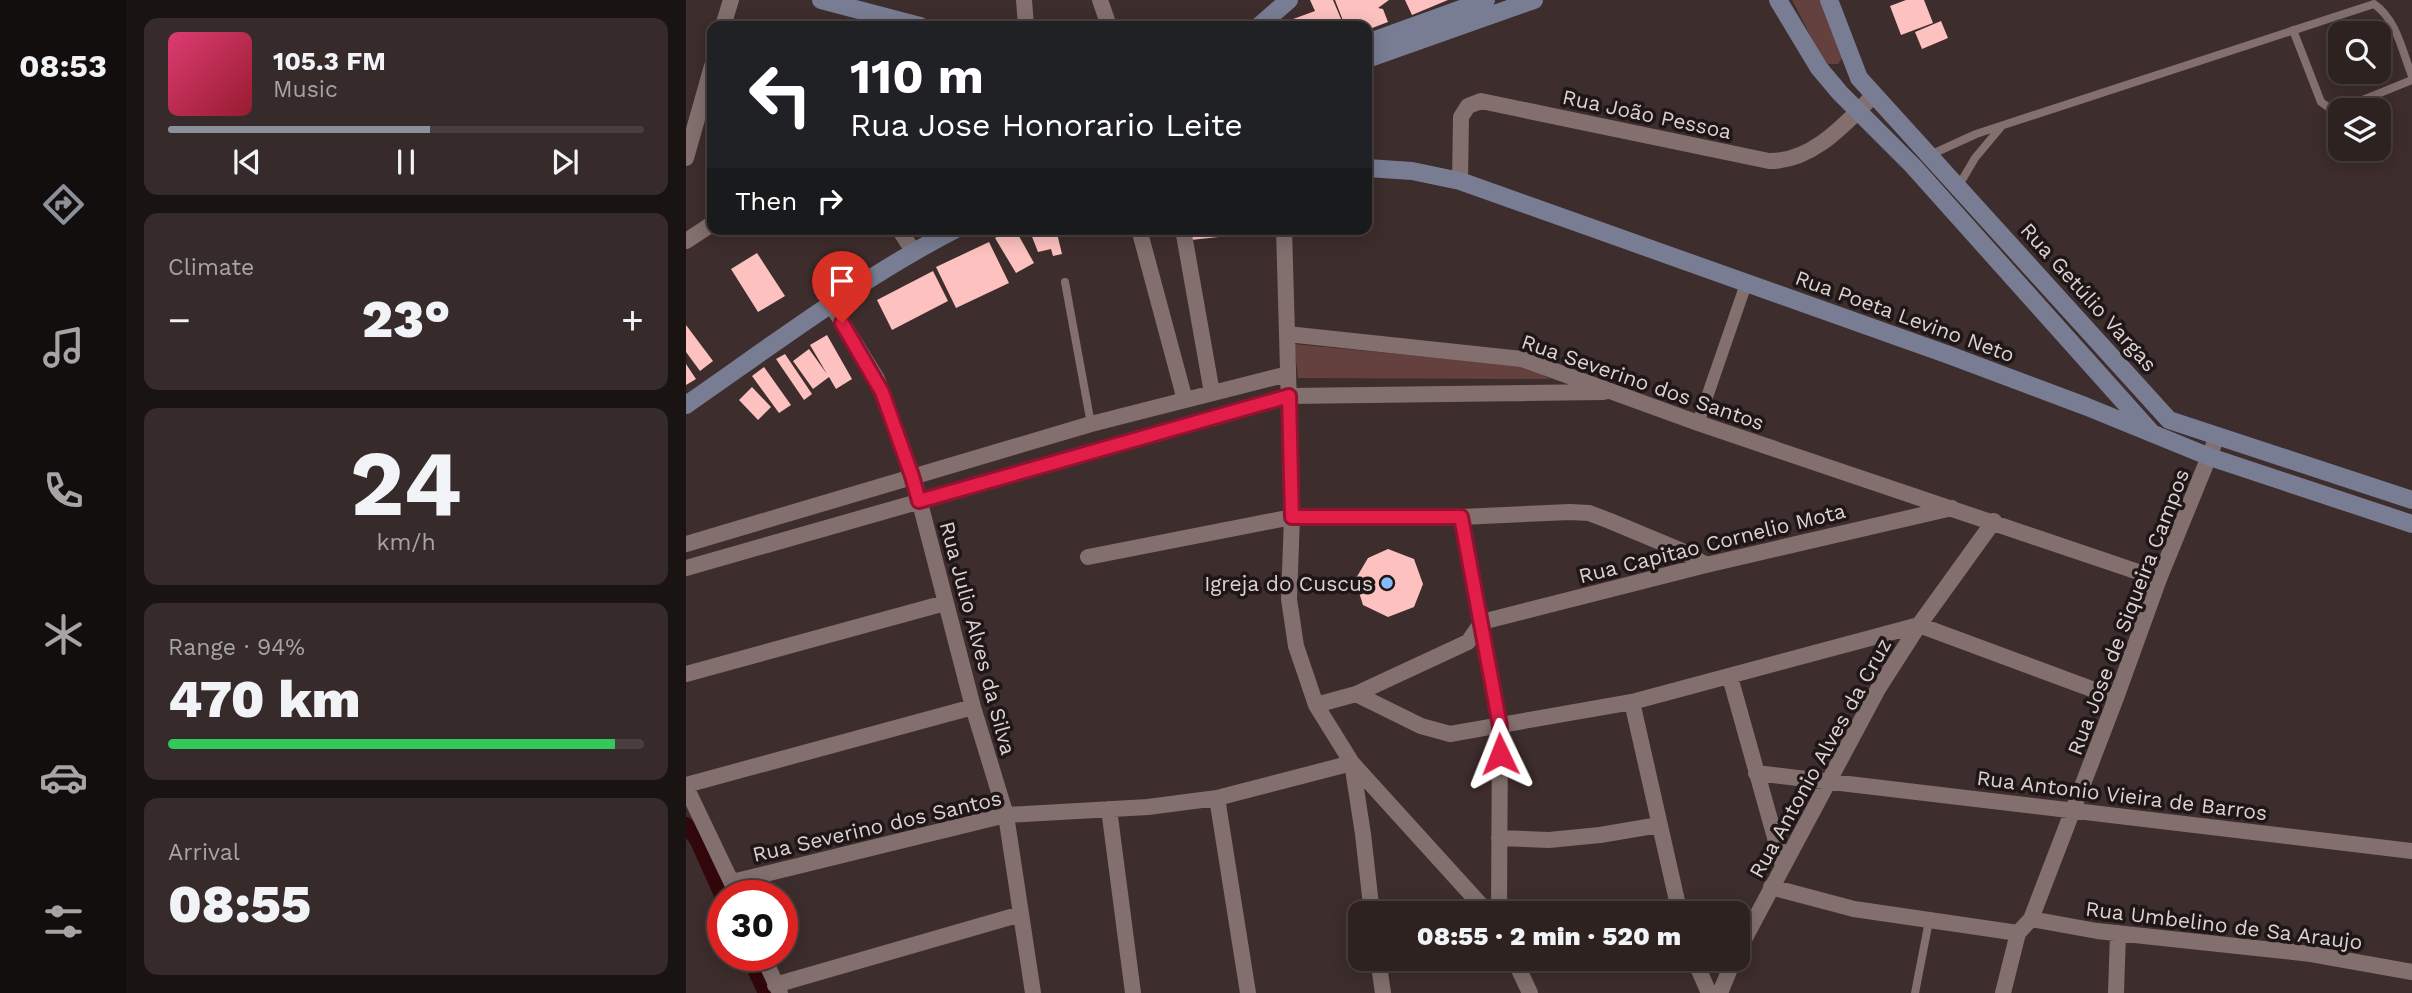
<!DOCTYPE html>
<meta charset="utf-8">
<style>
:root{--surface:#2e2221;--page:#362a2a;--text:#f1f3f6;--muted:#a7a4a5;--line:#493f3f;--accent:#8c9099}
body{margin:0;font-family:"Work Sans",sans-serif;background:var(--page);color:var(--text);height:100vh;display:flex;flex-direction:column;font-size:26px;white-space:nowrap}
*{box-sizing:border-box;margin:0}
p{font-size:23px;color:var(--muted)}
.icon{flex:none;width:38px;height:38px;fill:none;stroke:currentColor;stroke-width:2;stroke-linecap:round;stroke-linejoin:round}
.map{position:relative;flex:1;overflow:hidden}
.side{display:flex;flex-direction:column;gap:18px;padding:18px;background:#191312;width:560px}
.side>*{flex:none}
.banner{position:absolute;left:21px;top:21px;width:665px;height:214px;border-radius:14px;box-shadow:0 4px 18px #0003,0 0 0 2px var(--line);background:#202124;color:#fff;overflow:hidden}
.tools{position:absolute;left:1642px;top:21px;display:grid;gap:14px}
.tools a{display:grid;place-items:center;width:63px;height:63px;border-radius:14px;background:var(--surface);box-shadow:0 4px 18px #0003,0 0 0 2px var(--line);font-size:35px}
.speed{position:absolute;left:21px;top:880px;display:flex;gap:14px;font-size:35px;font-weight:700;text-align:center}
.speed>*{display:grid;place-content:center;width:91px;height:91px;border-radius:50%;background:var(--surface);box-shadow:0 4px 18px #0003,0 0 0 2px var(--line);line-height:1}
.speed .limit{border:10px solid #d22;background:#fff;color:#111}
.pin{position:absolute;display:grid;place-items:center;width:60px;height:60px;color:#fff;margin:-72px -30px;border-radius:50% 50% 50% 0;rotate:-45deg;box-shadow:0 0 7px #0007}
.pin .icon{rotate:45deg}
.me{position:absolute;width:77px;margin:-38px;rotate:358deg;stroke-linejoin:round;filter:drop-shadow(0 0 5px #0008)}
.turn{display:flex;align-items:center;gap:24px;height:147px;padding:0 28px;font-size:32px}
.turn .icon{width:91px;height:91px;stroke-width:2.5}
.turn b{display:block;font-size:49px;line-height:60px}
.then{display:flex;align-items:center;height:66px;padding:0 28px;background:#0003;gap:14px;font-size:26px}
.big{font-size:52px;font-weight:800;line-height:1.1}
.side .card{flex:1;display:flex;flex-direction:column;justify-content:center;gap:10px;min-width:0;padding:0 24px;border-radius:14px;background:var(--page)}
.side .dial{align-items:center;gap:0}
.dial b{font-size:91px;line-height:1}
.song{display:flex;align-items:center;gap:21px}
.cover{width:84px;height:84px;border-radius:10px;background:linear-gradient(135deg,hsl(340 70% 55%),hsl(350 70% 35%))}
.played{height:7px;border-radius:4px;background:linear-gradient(90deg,var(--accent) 55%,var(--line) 55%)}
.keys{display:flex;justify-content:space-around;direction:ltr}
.heat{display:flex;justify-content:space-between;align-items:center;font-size:38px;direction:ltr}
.charge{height:10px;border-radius:5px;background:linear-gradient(90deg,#34c759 94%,var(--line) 0)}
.trip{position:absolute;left:662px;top:901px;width:402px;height:70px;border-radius:14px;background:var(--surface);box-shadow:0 4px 18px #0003,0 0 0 2px var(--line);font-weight:800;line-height:70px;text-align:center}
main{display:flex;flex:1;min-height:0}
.tab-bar{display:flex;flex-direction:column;width:126px;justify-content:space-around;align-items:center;background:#120e0d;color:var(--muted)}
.tab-bar .icon{width:49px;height:49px}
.tab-bar .on{color:var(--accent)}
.tab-bar b{font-size:32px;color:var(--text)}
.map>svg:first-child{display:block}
.green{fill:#64403f}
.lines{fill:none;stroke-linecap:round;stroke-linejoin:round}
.canal{stroke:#32070b;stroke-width:16}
.building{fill:#fdc1bf}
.service{stroke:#826f6e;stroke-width:8}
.pedestrian{stroke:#826f6e;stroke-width:12}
.minor{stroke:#826f6e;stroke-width:16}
.secondary{stroke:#787d93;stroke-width:18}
.route-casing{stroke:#92132f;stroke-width:18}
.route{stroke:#e11d48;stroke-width:12}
.poi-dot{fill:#86bbfb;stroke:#1f1717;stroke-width:2.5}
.labels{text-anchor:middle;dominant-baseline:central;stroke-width:7;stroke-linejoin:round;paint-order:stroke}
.street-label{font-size:21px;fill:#ddd2d1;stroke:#1f1717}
.poi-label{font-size:21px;fill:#ddd2d1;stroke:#1f1717;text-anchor:end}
</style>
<main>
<nav class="tab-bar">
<b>08:53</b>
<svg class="icon on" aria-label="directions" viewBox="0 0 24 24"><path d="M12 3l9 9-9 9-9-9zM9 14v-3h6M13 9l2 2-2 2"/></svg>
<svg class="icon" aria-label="music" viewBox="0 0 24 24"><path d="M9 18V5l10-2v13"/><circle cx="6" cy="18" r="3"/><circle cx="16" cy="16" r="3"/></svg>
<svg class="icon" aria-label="phone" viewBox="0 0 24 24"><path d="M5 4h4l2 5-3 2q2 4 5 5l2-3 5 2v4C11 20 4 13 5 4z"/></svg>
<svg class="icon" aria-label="climate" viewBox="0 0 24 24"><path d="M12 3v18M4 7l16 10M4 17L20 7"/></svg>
<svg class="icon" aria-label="car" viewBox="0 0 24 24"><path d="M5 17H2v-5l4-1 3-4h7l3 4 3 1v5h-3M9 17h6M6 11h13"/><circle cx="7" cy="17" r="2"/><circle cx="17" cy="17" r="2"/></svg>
<svg class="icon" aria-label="filters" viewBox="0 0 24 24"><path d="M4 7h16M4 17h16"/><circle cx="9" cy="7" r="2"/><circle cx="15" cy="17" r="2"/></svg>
</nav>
<section class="side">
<div class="card">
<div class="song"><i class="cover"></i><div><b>105.3 FM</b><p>Music</p></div></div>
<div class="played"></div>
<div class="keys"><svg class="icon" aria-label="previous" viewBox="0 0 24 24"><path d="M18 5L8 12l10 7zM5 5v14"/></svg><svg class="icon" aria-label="pause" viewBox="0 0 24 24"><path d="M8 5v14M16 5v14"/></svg><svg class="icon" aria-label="next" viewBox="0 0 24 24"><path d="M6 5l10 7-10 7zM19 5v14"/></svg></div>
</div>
<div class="card"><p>Climate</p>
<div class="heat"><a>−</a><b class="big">23°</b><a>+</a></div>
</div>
<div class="card dial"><b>24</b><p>km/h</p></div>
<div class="card"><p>Range · 94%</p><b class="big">470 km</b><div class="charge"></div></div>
<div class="card"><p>Arrival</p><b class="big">08:55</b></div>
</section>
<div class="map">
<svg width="1726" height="993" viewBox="0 0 1726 993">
<rect width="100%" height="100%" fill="#3d2d2c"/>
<path class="green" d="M 1106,0 L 1136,0 L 1157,57 L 1152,64 L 1141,64 L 1135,56 Z
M 608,344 L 836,366 L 865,379 L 612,378 Z"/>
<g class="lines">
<path class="canal" d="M 0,825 L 11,839 L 37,897
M 63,956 L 80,993"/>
</g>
<path class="building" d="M 624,0 L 647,0 L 658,26 L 588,26 L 629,11 Z
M 649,0 L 703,0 L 692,8 L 697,9 L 702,22 L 681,30 L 681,26 L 659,26 Z
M 719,0 L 762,0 L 726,15 Z
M 1220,0 L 1238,0 L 1247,23 L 1215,35 L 1204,6 Z
M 1255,21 L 1262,38 L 1236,49 L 1229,32 Z
M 325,229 L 329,229 L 348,263 L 330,273 L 309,238 Z
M 343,229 L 370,229 L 376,254 L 367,256 L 365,249 L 352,252 Z
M 504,229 L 559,229 L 560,234 L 505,240 Z
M 303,242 L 323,283 L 270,308 L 250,267 Z
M 71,253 L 99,296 L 72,312 L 45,269 Z
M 247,271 L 262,301 L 206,330 L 191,300 Z
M 0,325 L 27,361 L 14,371 L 0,352 Z
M 141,335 L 166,379 L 150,389 L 143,377 L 127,389 L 107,361 L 123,349 L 141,374 L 124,345 Z
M 99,354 L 126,394 L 118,400 L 90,359 Z
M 0,364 L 10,379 L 0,385 Z
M 78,367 L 105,405 L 93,413 L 66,376 Z
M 66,387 L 85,407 L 72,420 L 53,400 Z
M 702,549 L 728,559 L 737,584 L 728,607 L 702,617 L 677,605 L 669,580 L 682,558 Z"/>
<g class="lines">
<path class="service" d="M 1607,30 L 1635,102 L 1645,109 L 1652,110 L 1726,80
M 1244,155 L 1290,134 L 1688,4 C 1711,20 1716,51 1726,76
M 1272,187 L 1289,158 L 1315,127
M 379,282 L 405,424
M 1229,993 L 1243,921"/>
<path class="pedestrian" d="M 1012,423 L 1060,284"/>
<path class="minor" d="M 338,0 L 340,26
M 414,0 L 423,26
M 37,26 L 45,0
M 0,158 L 26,66
M 774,181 L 775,117 L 782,106 L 795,101 L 1083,161 C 1126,162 1159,124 1187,96
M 213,229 L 227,251
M 453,229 L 499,400
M 497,229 L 526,393
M 598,229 L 601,334
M 0,241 L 26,224
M 145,304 L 191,379 L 227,476 L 287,707 L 320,815 L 347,993
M 775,517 L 814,726 L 813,914
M 0,544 L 405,424 L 602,374
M 402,557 L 606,517 L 775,517 L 884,512 L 903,513 L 924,521 L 996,551 L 1020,565
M 0,568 L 603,396 L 918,392
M 1233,625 L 1430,698
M 0,674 L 259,603
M 1044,677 L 1097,866
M 670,694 L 735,726 L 764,734 L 946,702 L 1233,625
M 946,702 L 994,914
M 630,705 L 670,694 L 782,642 L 796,622 L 1020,565 L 1266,508
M 666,763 L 677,834 L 686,914
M 1070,773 L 1726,851
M 0,785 L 287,707
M 0,787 L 52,896
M 531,798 L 562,993
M 423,809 L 447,993
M 813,838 L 863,840 L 914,835 L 973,825
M 46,882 L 320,815 L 462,807 L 531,798 L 666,763
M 1085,887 L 1168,909 L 1332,933
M 803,914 L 666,763 L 630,705 L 610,646 L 603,599 L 606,517 L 601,334 L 836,359 L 1012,423 L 1473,579
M 1345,919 L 1411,931 L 1625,954 L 1726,972
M 1052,951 L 1192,689 L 1233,625 L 1308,521
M 77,956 L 94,993
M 692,959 L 697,993
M 828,959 L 844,993
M 1008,959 L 1023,993
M 89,985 L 335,914
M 1034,993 L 1048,959
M 1317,993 L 1332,933 L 1345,919 L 1430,698 L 1473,579 L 1531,437
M 1430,993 L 1432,933"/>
<path class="secondary" d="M 135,0 L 234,26
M 1092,0 L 1133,68 L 1154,93 L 1227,166 L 1464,431
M 1143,0 L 1173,78 L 1483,420 L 1726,500
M 573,26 L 603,0
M 681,43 L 800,0
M 681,59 L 848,0
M 681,168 L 726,171 L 774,181 L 1263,355 L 1399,406 L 1524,457 L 1726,524
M 0,405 C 88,344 175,278 270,229"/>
</g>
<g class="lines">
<defs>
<path id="route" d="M 156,323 L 196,392 L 226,476 L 233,501 L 603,396 L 606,517 L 775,517 L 814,726 L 814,754"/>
</defs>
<use href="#route" class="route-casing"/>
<use href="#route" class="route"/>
</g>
<circle class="poi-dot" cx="701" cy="583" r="7"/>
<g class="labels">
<g class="street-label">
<text transform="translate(961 114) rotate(12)">Rua João Pessoa</text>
<text transform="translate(1403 297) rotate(48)">Rua Getúlio Vargas</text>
<text transform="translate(1219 316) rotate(20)">Rua Poeta Levino Neto</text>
<text transform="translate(957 382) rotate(19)">Rua Severino dos Santos</text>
<text transform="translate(1026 543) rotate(-14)">Rua Capitao Cornelio Mota</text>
<text transform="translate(1442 612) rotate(-69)">Rua Jose de Siqueira Campos</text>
<text transform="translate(292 638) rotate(75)">Rua Julio Alves da Silva</text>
<text transform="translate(1134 758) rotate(-61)">Rua Antonio Alves da Cruz</text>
<text transform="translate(1436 795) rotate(7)">Rua Antonio Vieira de Barros</text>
<text transform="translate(191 826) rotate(-13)">Rua Severino dos Santos</text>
<text transform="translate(1538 925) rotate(7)">Rua Umbelino de Sa Araujo</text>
</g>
<g class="poi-label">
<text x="687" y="583">Igreja do Cuscus</text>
</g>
</g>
</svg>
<div class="tools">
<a><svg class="icon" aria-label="search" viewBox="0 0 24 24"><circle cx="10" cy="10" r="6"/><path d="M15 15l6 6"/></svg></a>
<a><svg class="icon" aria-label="layers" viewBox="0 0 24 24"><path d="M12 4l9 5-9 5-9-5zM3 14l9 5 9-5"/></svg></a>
</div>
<div class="speed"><div class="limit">30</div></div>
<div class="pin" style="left:156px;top:323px;background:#d93025"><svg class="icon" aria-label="arrive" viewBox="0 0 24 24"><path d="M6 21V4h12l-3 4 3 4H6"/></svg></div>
<svg class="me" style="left:814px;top:754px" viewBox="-20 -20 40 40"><path d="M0-17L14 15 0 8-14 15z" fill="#e11d48" stroke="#fff" stroke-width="4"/></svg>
<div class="trip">08:55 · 2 min · 520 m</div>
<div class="banner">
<div class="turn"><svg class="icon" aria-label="left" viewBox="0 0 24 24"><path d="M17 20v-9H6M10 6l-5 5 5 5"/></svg><div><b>110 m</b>Rua Jose Honorario Leite</div></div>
<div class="then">Then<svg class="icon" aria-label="right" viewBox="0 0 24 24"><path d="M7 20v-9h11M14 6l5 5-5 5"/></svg></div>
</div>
</div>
</main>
